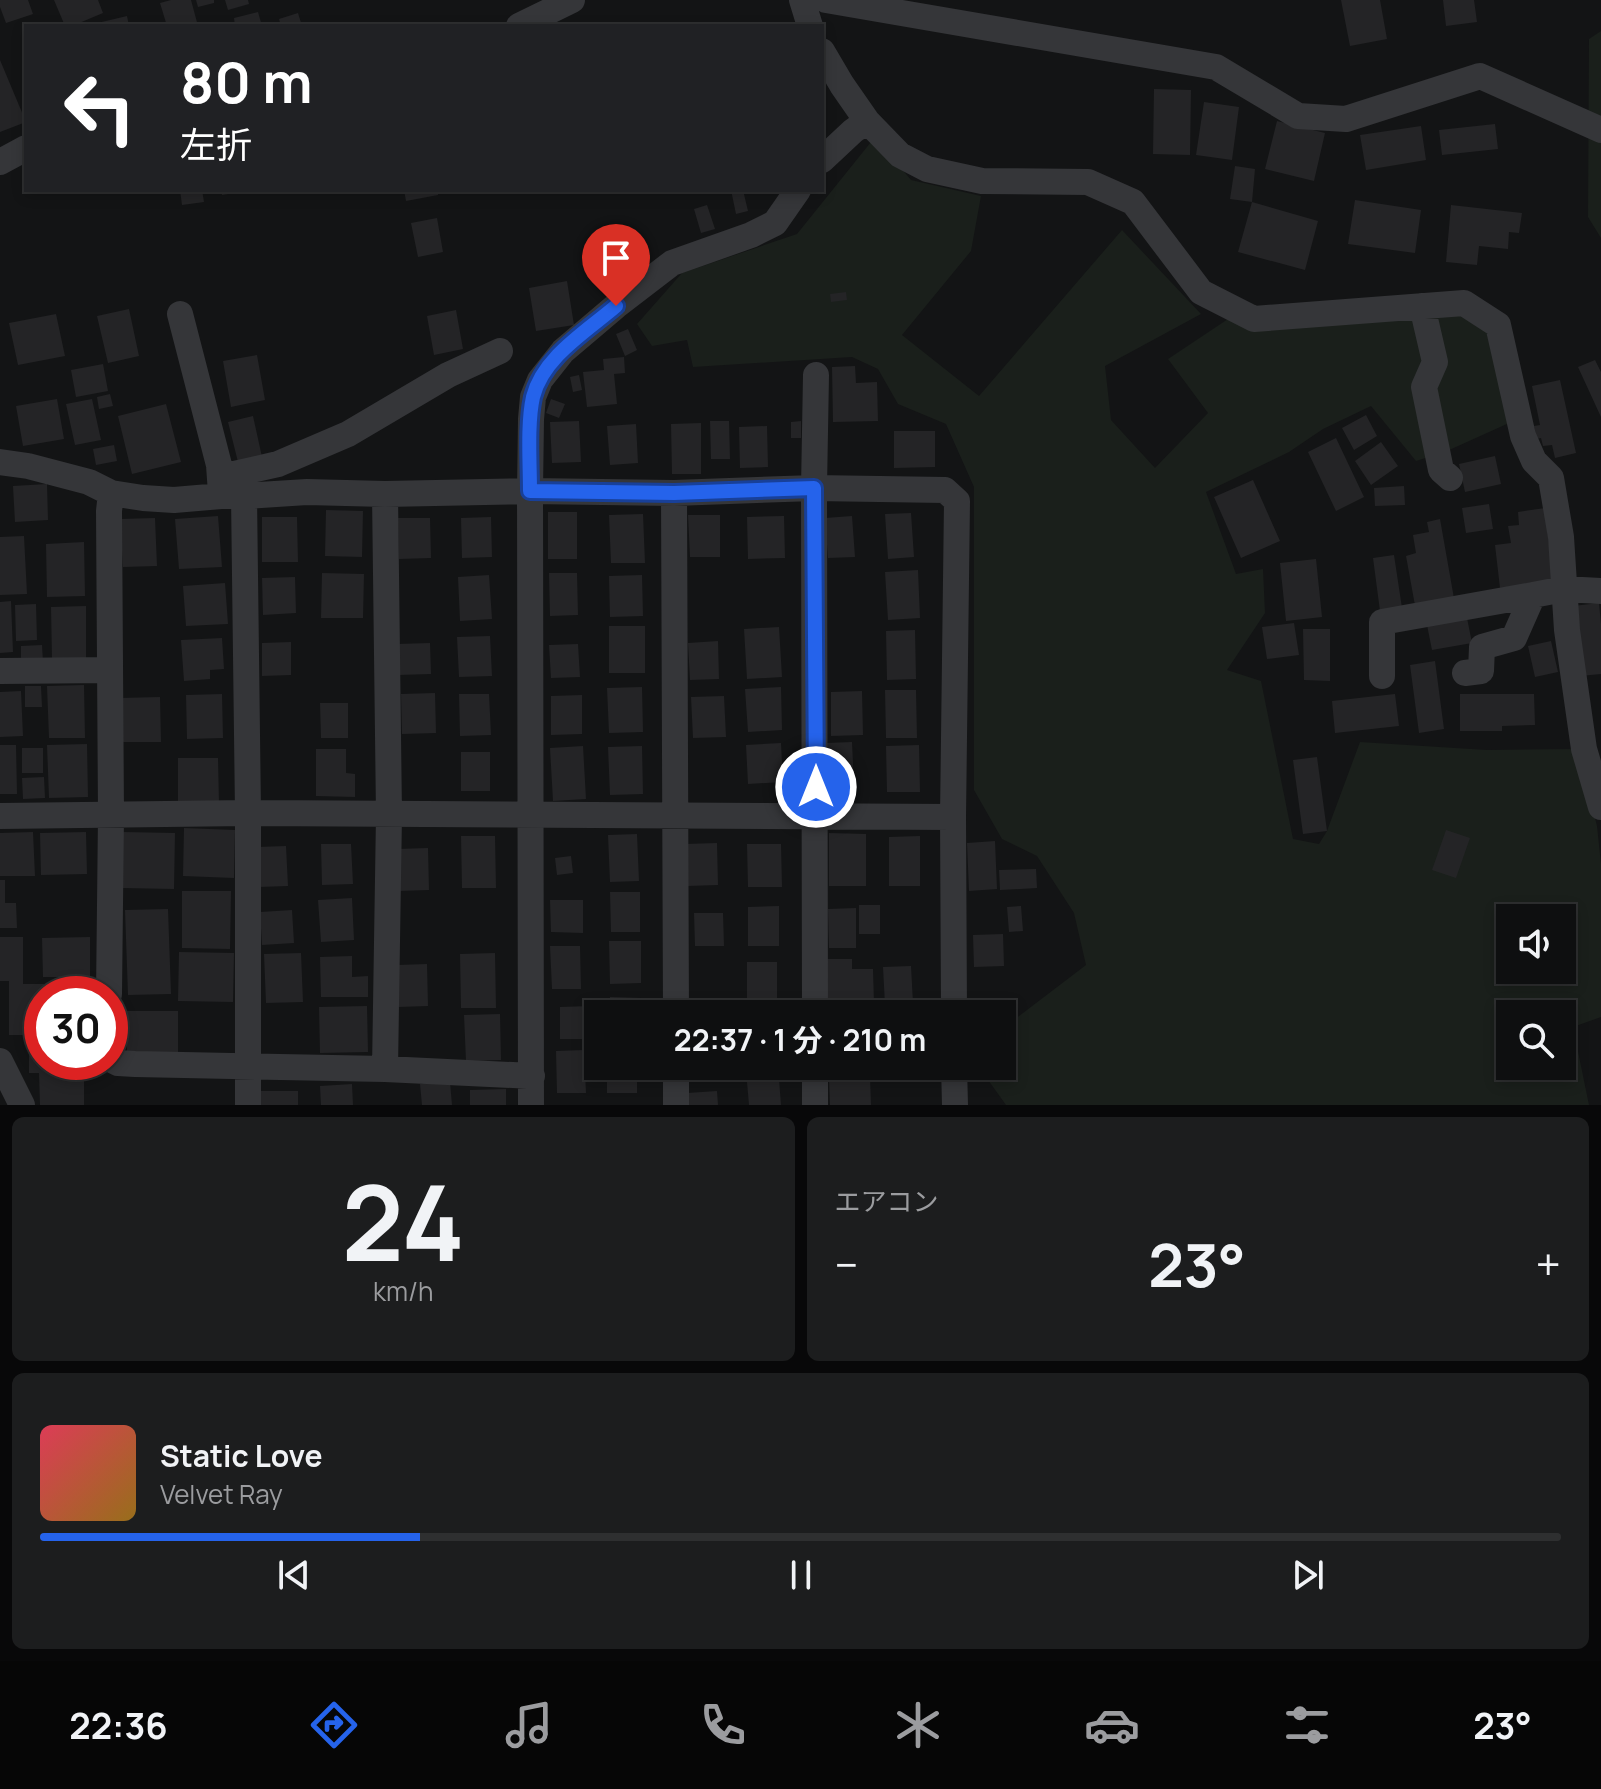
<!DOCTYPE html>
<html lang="ja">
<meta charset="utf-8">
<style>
:root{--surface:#0e0f10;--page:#1c1d1e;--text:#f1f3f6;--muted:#9b9c9f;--line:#2e2f30;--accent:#2563eb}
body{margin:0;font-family:Manrope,"Noto Sans JP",sans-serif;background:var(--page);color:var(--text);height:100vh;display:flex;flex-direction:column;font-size:30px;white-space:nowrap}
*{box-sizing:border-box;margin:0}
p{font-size:26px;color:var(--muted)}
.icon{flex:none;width:44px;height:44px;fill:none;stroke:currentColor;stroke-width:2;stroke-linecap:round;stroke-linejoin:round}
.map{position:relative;height:1105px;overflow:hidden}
.drawer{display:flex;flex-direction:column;gap:12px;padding:12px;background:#080809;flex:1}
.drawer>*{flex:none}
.hud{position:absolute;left:24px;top:24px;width:800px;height:168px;border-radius:0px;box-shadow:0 4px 12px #0003,0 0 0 2px var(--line);background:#202124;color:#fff;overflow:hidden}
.buttons{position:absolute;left:1496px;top:904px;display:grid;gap:16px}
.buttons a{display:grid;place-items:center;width:80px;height:80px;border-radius:0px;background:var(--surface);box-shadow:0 4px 12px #0003,0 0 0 2px var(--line);font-size:40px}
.speed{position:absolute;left:24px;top:976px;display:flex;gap:16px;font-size:40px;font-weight:700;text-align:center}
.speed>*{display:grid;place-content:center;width:104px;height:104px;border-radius:50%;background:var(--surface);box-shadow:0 4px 12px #0003,0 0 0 2px var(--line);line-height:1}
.speed .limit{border:12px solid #d22;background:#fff;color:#111}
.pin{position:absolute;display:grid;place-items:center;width:68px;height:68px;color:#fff;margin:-82px -34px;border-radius:50% 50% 50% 0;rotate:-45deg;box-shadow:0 0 8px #0007}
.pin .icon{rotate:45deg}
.me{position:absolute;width:88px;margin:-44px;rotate:0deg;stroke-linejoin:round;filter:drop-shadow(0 0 6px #0008)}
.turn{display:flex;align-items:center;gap:28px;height:168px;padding:0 24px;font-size:36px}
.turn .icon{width:104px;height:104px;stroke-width:2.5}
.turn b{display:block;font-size:56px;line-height:68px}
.big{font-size:60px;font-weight:700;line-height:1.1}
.drawer .widget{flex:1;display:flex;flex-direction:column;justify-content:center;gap:12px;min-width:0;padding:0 28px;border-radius:12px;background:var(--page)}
.drawer .dial{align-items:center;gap:0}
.dial b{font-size:104px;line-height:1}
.song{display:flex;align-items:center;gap:24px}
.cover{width:96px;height:96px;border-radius:12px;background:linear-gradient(135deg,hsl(350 70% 55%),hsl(40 70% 35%))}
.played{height:8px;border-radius:4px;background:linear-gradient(90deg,var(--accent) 25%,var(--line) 25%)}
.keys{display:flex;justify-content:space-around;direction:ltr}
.heat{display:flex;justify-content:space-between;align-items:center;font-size:44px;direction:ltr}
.drawer .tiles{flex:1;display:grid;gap:12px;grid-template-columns:1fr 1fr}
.widget:last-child{grid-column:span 2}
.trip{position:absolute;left:584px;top:1000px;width:432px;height:80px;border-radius:0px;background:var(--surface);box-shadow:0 4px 12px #0003,0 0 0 2px var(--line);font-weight:700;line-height:80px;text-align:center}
.dock{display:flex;height:128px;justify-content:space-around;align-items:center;background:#060606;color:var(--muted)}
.dock .icon{width:56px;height:56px}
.dock .current{color:var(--accent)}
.dock b{font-size:36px;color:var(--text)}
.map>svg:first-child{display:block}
.green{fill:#1a1f1b;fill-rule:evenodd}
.building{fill:#242426}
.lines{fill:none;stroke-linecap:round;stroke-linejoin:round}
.minor{stroke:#353639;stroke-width:26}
.route-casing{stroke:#184099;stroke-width:20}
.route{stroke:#2563eb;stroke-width:14}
</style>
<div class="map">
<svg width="1601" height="1105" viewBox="0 0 1601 1105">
<rect width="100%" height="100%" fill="#131415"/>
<path class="green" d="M 1601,31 L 1601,238 L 1588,217 L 1589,39 Z
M 875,137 L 911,180 L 981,196 L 971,251 L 902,335 L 979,396 L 1122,230 L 1201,314 L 1105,366 L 1111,420 L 1155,468 L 1208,413 L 1168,359 L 1228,319 L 1458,313 L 1491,323 L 1509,423 L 1447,451 L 1416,461 L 1371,406 L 1323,429 L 1289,452 L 1206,492 L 1236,574 L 1263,569 L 1265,613 L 1227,670 L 1261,681 L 1293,839 L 1319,844 L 1327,831 L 1360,742 L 1487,750 L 1578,749 L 1597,826 L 1601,864 L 1601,1017 L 1573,1027 L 1589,1105 L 1006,1105 L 978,1066 L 1002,1066 L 1002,1029 L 1086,965 L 1074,913 L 1037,856 L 1002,839 L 974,790 L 974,487 L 946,424 L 898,404 L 878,369 L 852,357 L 693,367 L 687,340 L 652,346 L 637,324 L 682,273 L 797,234 ZM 1510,918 L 1562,918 L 1562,970 L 1510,970 ZM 1510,1014 L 1562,1014 L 1562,1066 L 1510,1066 Z"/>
<path class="building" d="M 0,0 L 28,0 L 33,14 L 6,23 L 0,7 Z
M 54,0 L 98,0 L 103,13 L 72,26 L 65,26 Z
M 171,0 L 191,0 L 198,26 L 167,26 L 160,3 Z
M 196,0 L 214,0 L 214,3 L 198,7 Z
M 225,0 L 248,0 L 249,4 L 228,10 Z
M 1341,0 L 1380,0 L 1387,39 L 1350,46 Z
M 1443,0 L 1474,0 L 1477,22 L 1446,26 Z
M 258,12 L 262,26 L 235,26 L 234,18 Z
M 298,13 L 302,26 L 281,26 L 279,19 Z
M 127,16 L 129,26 L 89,26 L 89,25 Z
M 0,60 L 26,122 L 0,132 Z
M 1154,89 L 1191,90 L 1190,155 L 1153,154 Z
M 1204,102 L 1239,107 L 1232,160 L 1196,155 Z
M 1277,121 L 1325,133 L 1314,181 L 1265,169 Z
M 1495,124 L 1498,149 L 1442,155 L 1439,130 Z
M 1421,126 L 1426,160 L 1366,170 L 1360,135 Z
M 1235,166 L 1255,169 L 1252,202 L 1318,221 L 1305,270 L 1238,252 L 1252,202 L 1230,199 Z
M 180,190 L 202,190 L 204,202 L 182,205 Z
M 221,190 L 240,190 L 240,192 L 222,195 Z
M 404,190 L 438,190 L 438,195 L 406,201 Z
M 731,190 L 743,190 L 748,211 L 736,214 Z
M 1355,200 L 1421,210 L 1415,253 L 1348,244 Z
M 707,205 L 715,229 L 701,233 L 694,209 Z
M 1451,205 L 1522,213 L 1519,233 L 1509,232 L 1508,249 L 1479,246 L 1477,265 L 1446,262 Z
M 437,218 L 443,252 L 418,257 L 411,223 Z
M 567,281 L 574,325 L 536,331 L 529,288 Z
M 846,292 L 847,300 L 831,302 L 830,294 Z
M 129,309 L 139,356 L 108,363 L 97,316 Z
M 456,310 L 463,349 L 434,355 L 427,316 Z
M 56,314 L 65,356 L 18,365 L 9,323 Z
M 628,329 L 637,350 L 625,356 L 616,334 Z
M 257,355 L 265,400 L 231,407 L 223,361 Z
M 624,357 L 625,373 L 614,374 L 617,404 L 587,407 L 583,372 L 604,370 L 603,359 Z
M 1595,360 L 1601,372 L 1601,417 L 1578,367 Z
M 103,364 L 108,391 L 76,397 L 71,370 Z
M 855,366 L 856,383 L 877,382 L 878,421 L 833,422 L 832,367 Z
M 579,375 L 582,390 L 573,392 L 570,377 Z
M 1560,380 L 1576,453 L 1555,458 L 1552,445 L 1543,446 L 1541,438 L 1536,439 L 1534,426 L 1540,425 L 1532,386 Z
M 110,394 L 113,406 L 99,409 L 97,397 Z
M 57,399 L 64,439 L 23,446 L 16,406 Z
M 92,399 L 101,440 L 75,445 L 66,404 Z
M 551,399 L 565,404 L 559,418 L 546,413 Z
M 166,404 L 181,462 L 132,474 L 118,416 Z
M 1366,415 L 1377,436 L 1354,450 L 1342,428 Z
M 253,416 L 262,457 L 238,462 L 228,422 Z
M 579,421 L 581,462 L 552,463 L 550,422 Z
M 710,421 L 729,421 L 730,459 L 711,459 Z
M 801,421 L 801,438 L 791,438 L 791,422 Z
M 701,423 L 701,474 L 672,474 L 671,424 Z
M 636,424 L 638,463 L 610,465 L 607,426 Z
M 767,426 L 768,467 L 740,468 L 739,427 Z
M 894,431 L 935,431 L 935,467 L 894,468 Z
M 1336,438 L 1364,497 L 1336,511 L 1308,452 Z
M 1381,442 L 1398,466 L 1371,485 L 1355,461 Z
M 114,445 L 117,461 L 96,465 L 93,449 Z
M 1495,456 L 1501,484 L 1465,492 L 1459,464 Z
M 1253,480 L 1280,541 L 1241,558 L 1214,497 Z
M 47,484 L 48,520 L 15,522 L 13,486 Z
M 1404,486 L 1405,505 L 1375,506 L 1374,488 Z
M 1489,504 L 1493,529 L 1466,533 L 1462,508 Z
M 1545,508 L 1553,581 L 1500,588 L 1495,545 L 1511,543 L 1508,526 L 1519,525 L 1518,512 Z
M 326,510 L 363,511 L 362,557 L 325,556 Z
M 548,512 L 577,512 L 577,559 L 548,559 Z
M 911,513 L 914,557 L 888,559 L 885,514 Z
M 643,514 L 645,563 L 611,563 L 609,515 Z
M 688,515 L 720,515 L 720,557 L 690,557 Z
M 218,516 L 222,567 L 179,569 L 175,519 Z
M 784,516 L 785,558 L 748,559 L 747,517 Z
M 852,516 L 855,557 L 828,558 L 825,518 Z
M 262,517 L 297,517 L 298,562 L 262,562 Z
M 491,517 L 492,557 L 462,558 L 461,518 Z
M 155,518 L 157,566 L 123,567 L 120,519 Z
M 398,518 L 430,518 L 431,558 L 399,559 Z
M 1440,519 L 1455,604 L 1416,611 L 1406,556 L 1416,553 L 1413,535 L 1429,532 L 1427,522 Z
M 24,536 L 27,594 L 0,595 L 0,537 Z
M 84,542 L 85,596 L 47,597 L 46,544 Z
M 1394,555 L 1402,608 L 1380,611 L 1373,558 Z
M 1316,559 L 1322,617 L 1286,621 L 1280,563 Z
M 918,570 L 920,618 L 888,620 L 885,572 Z
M 322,573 L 364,574 L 363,618 L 321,618 Z
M 549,573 L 577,573 L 578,615 L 550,616 Z
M 489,575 L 492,619 L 460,621 L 458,577 Z
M 642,575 L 643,616 L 610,617 L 609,576 Z
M 295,577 L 296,613 L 263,615 L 262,578 Z
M 225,583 L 228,624 L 186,626 L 183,586 Z
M 11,601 L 13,652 L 0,653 L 0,602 Z
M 1599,603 L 1601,624 L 1601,674 L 1580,676 L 1573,606 Z
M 36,604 L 37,640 L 16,641 L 15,605 Z
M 86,606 L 86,659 L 52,660 L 51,607 Z
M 1466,613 L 1472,643 L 1432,650 L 1426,620 Z
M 1294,623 L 1299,655 L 1267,659 L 1262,627 Z
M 609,626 L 645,626 L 645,673 L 609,673 Z
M 779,627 L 782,677 L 747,679 L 744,629 Z
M 1303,629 L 1330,629 L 1330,681 L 1304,680 Z
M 915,630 L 916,679 L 887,680 L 886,631 Z
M 490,636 L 492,676 L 459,677 L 457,637 Z
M 222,638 L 224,669 L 210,670 L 210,679 L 184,681 L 181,640 Z
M 718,641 L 719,679 L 690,680 L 688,643 Z
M 1551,641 L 1558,672 L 1535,677 L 1528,646 Z
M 291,642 L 291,675 L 262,676 L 262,643 Z
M 430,643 L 431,674 L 398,675 L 397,644 Z
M 578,644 L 580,677 L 551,678 L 549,645 Z
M 42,645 L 43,662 L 21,663 L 21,646 Z
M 1435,661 L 1444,729 L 1419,733 L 1410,665 Z
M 84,685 L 85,738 L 49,738 L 47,686 Z
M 25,686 L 41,686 L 42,707 L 25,707 Z
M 642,687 L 643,732 L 609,733 L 607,688 Z
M 781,687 L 782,730 L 748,732 L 745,689 Z
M 885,690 L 916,690 L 917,738 L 886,738 Z
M 21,691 L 23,736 L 0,737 L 0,692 Z
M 862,691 L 863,735 L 831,736 L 831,692 Z
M 435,693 L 436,733 L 402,734 L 401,694 Z
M 222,694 L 223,738 L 187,739 L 186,695 Z
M 459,694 L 489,694 L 491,735 L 460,736 Z
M 1395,694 L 1399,726 L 1335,733 L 1332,701 Z
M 1460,694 L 1534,694 L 1535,725 L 1502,726 L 1502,731 L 1460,731 Z
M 582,695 L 582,734 L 551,735 L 551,696 Z
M 724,696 L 726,737 L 693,738 L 691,697 Z
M 160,697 L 161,742 L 121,742 L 120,698 Z
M 320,703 L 348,703 L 348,738 L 321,738 Z
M 852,742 L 854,786 L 828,787 L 826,743 Z
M 781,743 L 783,782 L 748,784 L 746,745 Z
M 87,744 L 88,797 L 49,798 L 47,745 Z
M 0,745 L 16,745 L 17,794 L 0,794 Z
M 919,745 L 920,792 L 887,792 L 886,746 Z
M 583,746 L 586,799 L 553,801 L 550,748 Z
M 642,746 L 643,794 L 610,795 L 608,747 Z
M 22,748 L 43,748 L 43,773 L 22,773 Z
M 316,749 L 346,749 L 346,773 L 355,774 L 355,797 L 316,796 Z
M 461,752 L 490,752 L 490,791 L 461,791 Z
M 1317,757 L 1327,831 L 1303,834 L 1293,760 Z
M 178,758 L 218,758 L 219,803 L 178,803 Z
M 44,777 L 45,798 L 23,799 L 22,778 Z
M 184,828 L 235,830 L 234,878 L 183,876 Z
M 1446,830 L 1470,838 L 1456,878 L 1432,870 Z
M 33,832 L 35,876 L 0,876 L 0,833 Z
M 86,832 L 87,874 L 41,875 L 40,833 Z
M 123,832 L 175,833 L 174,889 L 122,888 Z
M 829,833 L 866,834 L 866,886 L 829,886 Z
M 637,834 L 639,881 L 610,882 L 608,835 Z
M 461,836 L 495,836 L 496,888 L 462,888 Z
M 920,836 L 920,886 L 889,886 L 889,837 Z
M 995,841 L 997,889 L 969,891 L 967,843 Z
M 717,843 L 718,885 L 687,886 L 685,844 Z
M 321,844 L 351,844 L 353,884 L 322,885 Z
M 747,844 L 781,844 L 782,887 L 748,887 Z
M 286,846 L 288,886 L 259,887 L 257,847 Z
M 428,848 L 429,890 L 398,891 L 397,849 Z
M 571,856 L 573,873 L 557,875 L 555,858 Z
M 1036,869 L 1037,888 L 1000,890 L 999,870 Z
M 0,880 L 5,880 L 5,903 L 16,903 L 17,928 L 0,928 Z
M 182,891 L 231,891 L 230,949 L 182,948 Z
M 610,892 L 640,892 L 640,932 L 611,932 Z
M 352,898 L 354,940 L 321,942 L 318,900 Z
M 550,900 L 583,900 L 583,933 L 551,932 Z
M 859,905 L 880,905 L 880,934 L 859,934 Z
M 779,906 L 779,946 L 748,946 L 748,907 Z
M 1021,906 L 1023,931 L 1009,932 L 1007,907 Z
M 856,908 L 856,948 L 829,948 L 828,909 Z
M 168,909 L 171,994 L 128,995 L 125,910 Z
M 292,910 L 294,943 L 262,945 L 260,912 Z
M 694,913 L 723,913 L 724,946 L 695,946 Z
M 1003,934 L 1004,966 L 974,967 L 973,935 Z
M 0,937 L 23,937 L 23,984 L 44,984 L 44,994 L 42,994 L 42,1035 L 9,1035 L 9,981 L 0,981 Z
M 90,937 L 90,977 L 43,977 L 42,938 Z
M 609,941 L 641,941 L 641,983 L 610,984 Z
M 550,946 L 580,946 L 581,989 L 552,989 Z
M 179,952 L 234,953 L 233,1002 L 178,1001 Z
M 301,953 L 303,1002 L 266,1003 L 264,954 Z
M 495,953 L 496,1008 L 461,1008 L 460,954 Z
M 352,956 L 352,977 L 368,976 L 368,997 L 321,997 L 320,957 Z
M 826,959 L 852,959 L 852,969 L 873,969 L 874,1004 L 827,1005 Z
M 747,962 L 777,962 L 777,1005 L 747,1006 Z
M 427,964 L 428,1006 L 398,1007 L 397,965 Z
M 911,966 L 913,1003 L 885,1005 L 883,967 Z
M 610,997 L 641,998 L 641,1014 L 610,1014 Z
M 367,1006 L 368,1052 L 320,1053 L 319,1007 Z
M 590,1006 L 590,1039 L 560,1039 L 560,1007 Z
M 127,1011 L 178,1011 L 178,1056 L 127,1055 Z
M 500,1014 L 501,1060 L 466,1061 L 464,1015 Z
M 29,1048 L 42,1048 L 42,1062 L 94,1062 L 94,1072 L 84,1072 L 84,1105 L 40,1105 L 39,1073 L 29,1073 Z
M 584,1050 L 586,1093 L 557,1093 L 556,1051 Z
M 607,1066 L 637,1066 L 637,1093 L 607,1093 Z
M 688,1066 L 716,1066 L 716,1072 L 688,1073 Z
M 870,1077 L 871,1105 L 830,1105 L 829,1078 Z
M 779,1079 L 781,1105 L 749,1105 L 747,1082 Z
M 450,1082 L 452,1105 L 422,1105 L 420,1084 Z
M 352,1084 L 353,1105 L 321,1105 L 320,1086 Z
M 506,1089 L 506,1105 L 470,1105 L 470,1090 Z
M 260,1091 L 298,1091 L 298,1105 L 260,1105 Z
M 717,1091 L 718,1105 L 688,1105 L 687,1093 Z"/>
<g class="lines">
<path class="minor" d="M 802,0 L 810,26
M 826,0 L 1216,67 L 1298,116 L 1346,119 L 1480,76 L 1601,130
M 519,26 L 572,0
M 822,51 L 842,85 L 867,121 L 900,155 L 927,169 L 982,181 L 1088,182 L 1133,202 L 1201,292 L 1254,319 L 1464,303 L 1498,325 L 1523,436 L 1534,461 L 1551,478 L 1561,537 L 1567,630 L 1584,749 L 1601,807
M 822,160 L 853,131 L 867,121
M 0,162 L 26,148
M 1422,306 L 1435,362 L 1424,387 L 1441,470 L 1450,478
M 180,314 L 219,465 L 221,493
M 0,462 L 28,466 L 89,482 L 111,493 L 143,498 L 174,500 L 221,496 L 244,496 L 307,492 L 385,494 L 530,491 L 674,493 L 814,488 L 945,490 L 957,501 L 953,817 L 954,1014
M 221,477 L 278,464 L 348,434 L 448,375 L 500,351
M 674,493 L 676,1014
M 385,494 L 389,815 L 385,1069
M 244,496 L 248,813 L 248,1105
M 0,671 L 110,670
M 1465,673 L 1481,671 L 1482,647 L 1514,638 L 1533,595 L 1564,589 L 1601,591
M 1382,676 L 1382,622 L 1533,595
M 0,816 L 248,813 L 953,817
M 109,994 L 111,815 L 109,511 L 111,493
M 815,1014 L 814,488 L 816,375
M 110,1059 L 118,1063 L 135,1064 L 385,1069 L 532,1076
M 0,1061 L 22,1105
M 676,1066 L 676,1105
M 954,1066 L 955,1105
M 531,1105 L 530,491 L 531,419 L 533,397 L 540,380 L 563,351 L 616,306 L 672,263 L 751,235 L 775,223 L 798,190
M 815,1105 L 815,1066"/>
</g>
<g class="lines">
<defs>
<path id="route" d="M 616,306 C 587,331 543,357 533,397 C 527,424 530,464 530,491 L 674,493 L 814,488 L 816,787"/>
</defs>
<use href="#route" class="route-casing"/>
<use href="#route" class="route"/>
</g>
</svg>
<div class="buttons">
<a><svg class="icon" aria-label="sound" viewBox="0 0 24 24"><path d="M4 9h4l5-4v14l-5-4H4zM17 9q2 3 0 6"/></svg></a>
<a><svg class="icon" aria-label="search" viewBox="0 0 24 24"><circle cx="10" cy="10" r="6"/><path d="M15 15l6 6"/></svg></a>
</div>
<div class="speed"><div class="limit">30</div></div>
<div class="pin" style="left:616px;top:306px;background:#d93025"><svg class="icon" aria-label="arrive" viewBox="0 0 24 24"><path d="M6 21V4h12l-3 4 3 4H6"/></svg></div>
<svg class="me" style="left:816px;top:787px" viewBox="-20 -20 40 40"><circle r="17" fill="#2563eb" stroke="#fff" stroke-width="3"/><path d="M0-11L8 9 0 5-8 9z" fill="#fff"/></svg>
<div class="trip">22:37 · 1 分 · 210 m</div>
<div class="hud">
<div class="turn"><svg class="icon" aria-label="left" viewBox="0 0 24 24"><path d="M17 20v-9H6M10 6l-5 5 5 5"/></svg><div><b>80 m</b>左折</div></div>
</div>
</div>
<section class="drawer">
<div class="tiles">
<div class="widget dial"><b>24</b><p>km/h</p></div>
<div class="widget"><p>エアコン</p>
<div class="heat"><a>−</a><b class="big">23°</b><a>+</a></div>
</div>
<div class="widget">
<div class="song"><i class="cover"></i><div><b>Static Love</b><p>Velvet Ray</p></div></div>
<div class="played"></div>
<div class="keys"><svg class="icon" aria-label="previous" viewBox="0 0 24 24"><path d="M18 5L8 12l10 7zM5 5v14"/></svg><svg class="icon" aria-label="pause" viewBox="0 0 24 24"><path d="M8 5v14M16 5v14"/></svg><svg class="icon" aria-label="next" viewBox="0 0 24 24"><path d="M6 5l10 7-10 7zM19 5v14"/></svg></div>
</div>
</div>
</section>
<nav class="dock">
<b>22:36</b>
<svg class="icon current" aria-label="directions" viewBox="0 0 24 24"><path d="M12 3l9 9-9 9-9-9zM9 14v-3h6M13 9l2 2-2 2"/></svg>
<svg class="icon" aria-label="music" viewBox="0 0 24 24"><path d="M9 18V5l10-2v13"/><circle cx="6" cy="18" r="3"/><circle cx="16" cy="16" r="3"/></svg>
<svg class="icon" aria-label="phone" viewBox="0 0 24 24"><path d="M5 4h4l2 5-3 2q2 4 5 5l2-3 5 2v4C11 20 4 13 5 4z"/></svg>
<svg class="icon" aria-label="climate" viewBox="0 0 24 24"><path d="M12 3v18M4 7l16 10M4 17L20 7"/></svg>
<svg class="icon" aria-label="car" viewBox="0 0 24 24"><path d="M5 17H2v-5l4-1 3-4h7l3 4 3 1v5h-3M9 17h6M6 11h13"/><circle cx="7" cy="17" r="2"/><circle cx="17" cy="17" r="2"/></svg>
<svg class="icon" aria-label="filters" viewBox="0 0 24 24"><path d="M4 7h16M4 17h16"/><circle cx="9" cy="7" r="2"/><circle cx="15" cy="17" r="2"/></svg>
<b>23°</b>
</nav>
